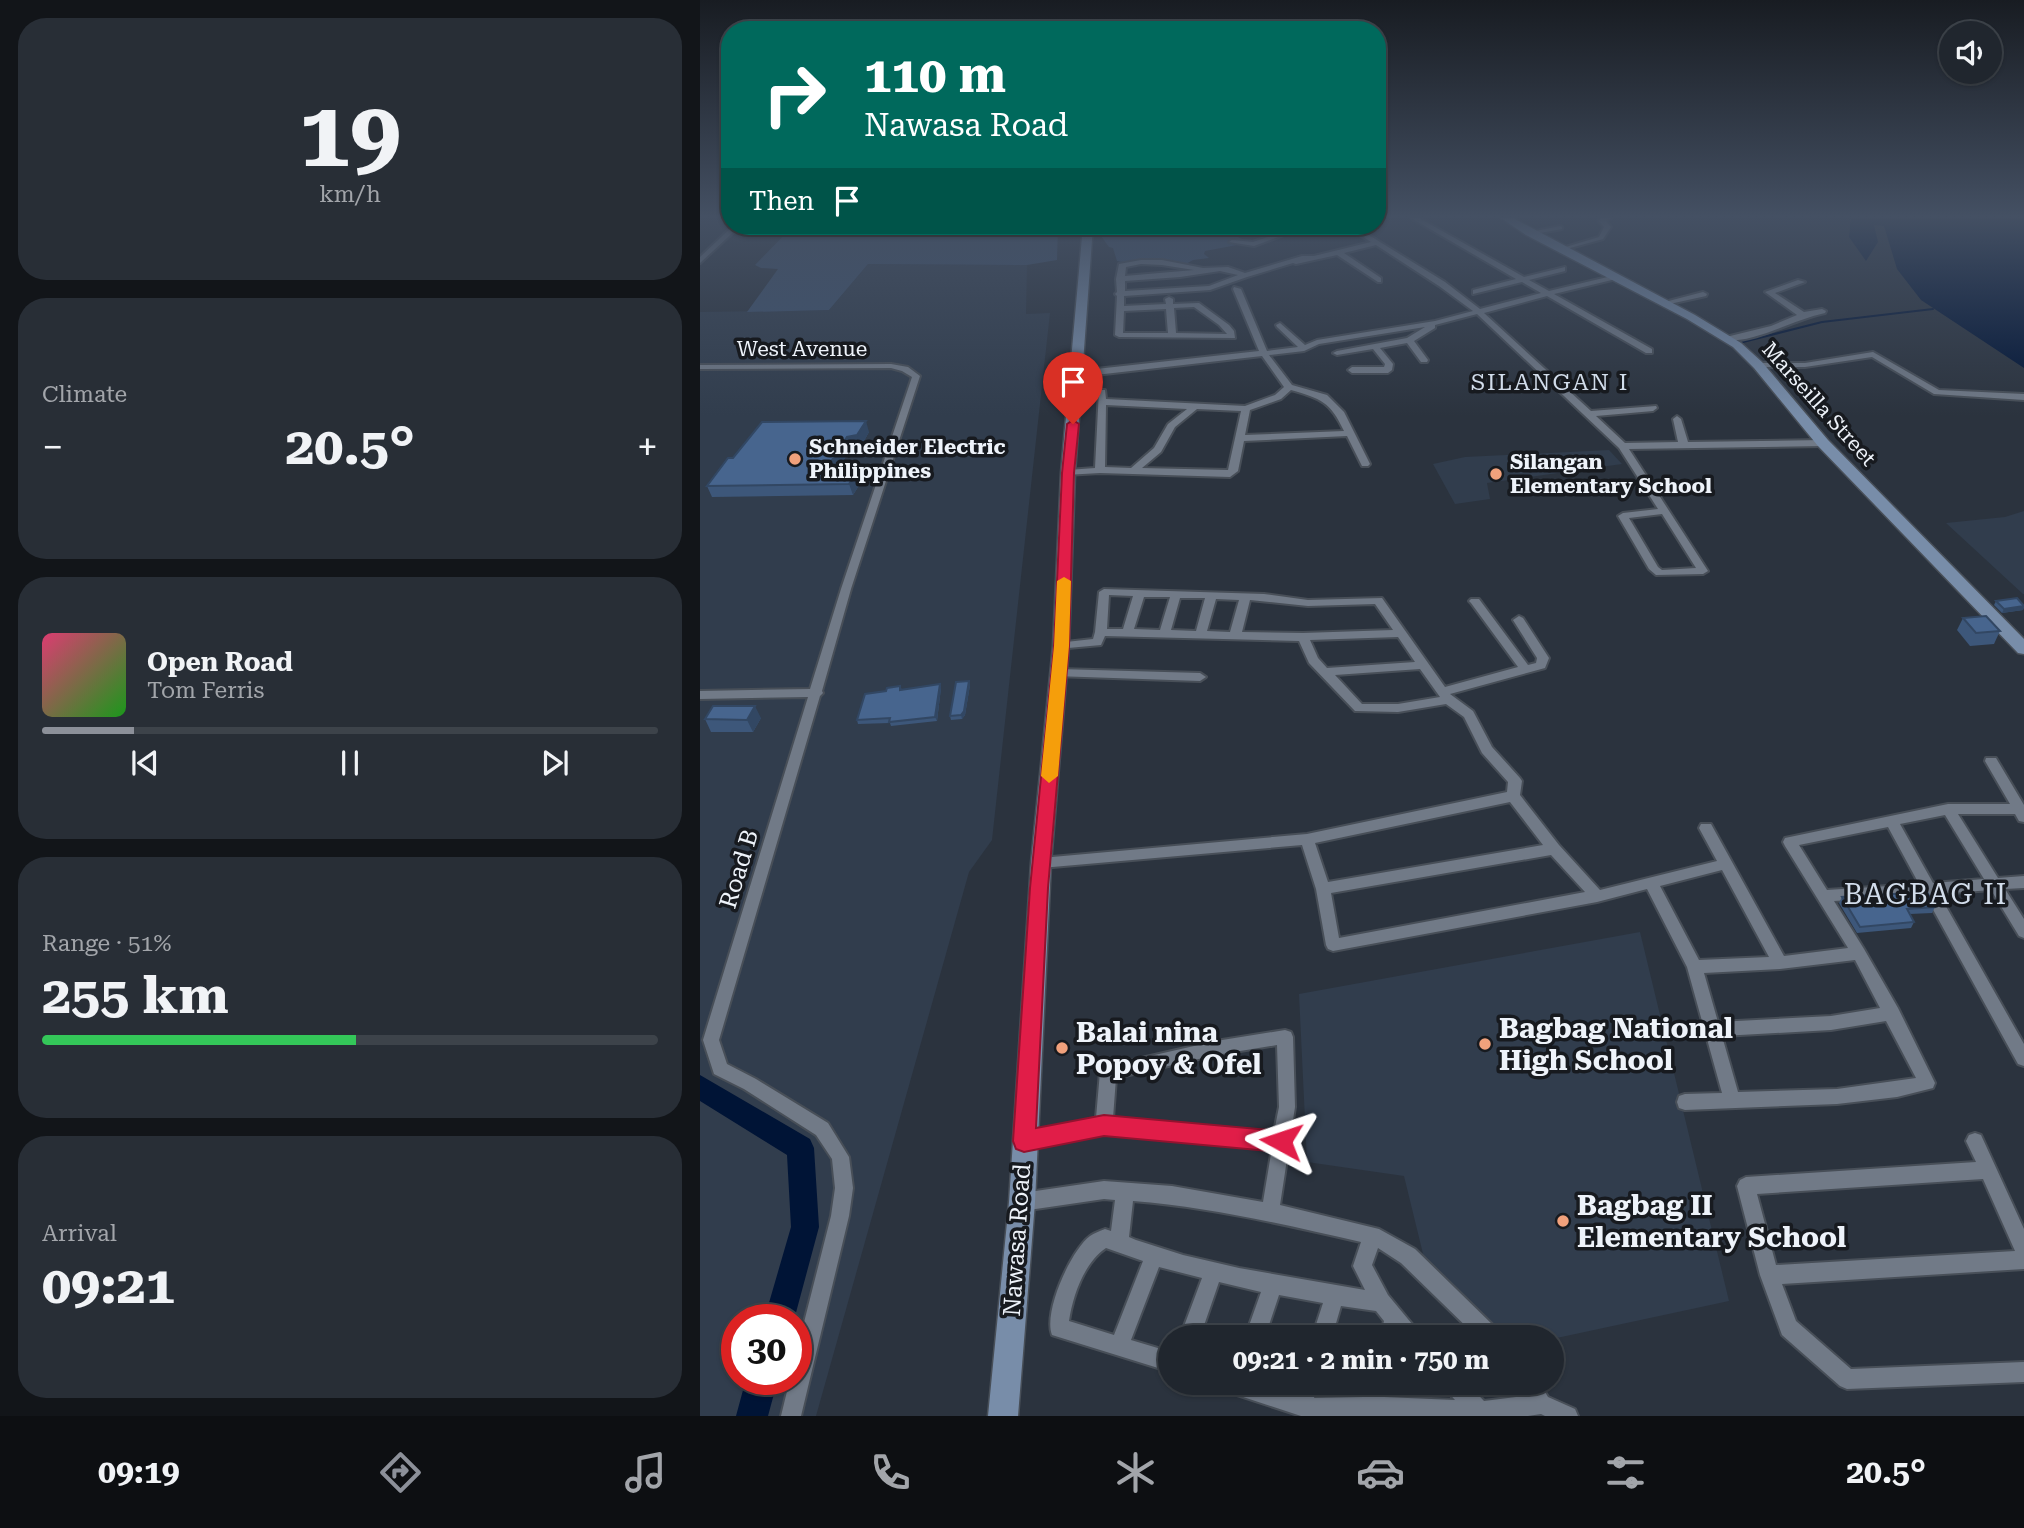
<!DOCTYPE html>
<meta charset="utf-8">
<style>
:root{--surface:#20262e;--page:#282e36;--text:#f1f3f6;--muted:#a2a5aa;--line:#3d434a;--accent:#8c9099}
body{margin:0;font-family:"Roboto Serif",serif;background:var(--page);color:var(--text);height:100vh;display:flex;flex-direction:column;font-size:26px;white-space:nowrap}
*{box-sizing:border-box;margin:0}
p{font-size:23px;color:var(--muted)}
.icon{flex:none;width:38px;height:38px;fill:none;stroke:currentColor;stroke-width:2;stroke-linecap:round;stroke-linejoin:round}
.map{position:relative;flex:1;overflow:hidden}
.side{display:flex;flex-direction:column;gap:18px;padding:18px;background:#121519;width:700px}
.side>*{flex:none}
.hud{position:absolute;left:21px;top:21px;width:665px;height:214px;border-radius:28px;box-shadow:0 2px 5px #0004,0 0 0 2px var(--line);background:#00695c;color:#fff;overflow:hidden}
.buttons{position:absolute;left:1239px;top:21px;display:grid;gap:14px}
.buttons a{display:grid;place-items:center;width:63px;height:63px;border-radius:50%;background:var(--surface);box-shadow:0 2px 5px #0004,0 0 0 2px var(--line);font-size:35px}
.speed{position:absolute;left:21px;top:1304px;display:flex;gap:14px;font-size:35px;font-weight:700;text-align:center}
.speed>*{display:grid;place-content:center;width:91px;height:91px;border-radius:50%;background:var(--surface);box-shadow:0 2px 5px #0004,0 0 0 2px var(--line);line-height:1}
.speed .limit{border:10px solid #d22;background:#fff;color:#111}
.pin{position:absolute;display:grid;place-items:center;width:60px;height:60px;color:#fff;margin:-72px -30px;border-radius:50% 50% 50% 0;rotate:-45deg;box-shadow:0 0 7px #0007}
.pin .icon{rotate:45deg}
.me{position:absolute;width:77px;margin:-38px;rotate:275deg;stroke-linejoin:round;filter:drop-shadow(0 0 5px #0008)}
.turn{display:flex;align-items:center;gap:24px;height:147px;padding:0 28px;font-size:32px}
.turn .icon{width:91px;height:91px;stroke-width:2.5}
.turn b{display:block;font-size:49px;line-height:60px}
.then{display:flex;align-items:center;height:66px;padding:0 28px;background:#0003;gap:14px;font-size:26px}
.big{font-size:52px;font-weight:700;line-height:1.1}
.side .widget{flex:1;display:flex;flex-direction:column;justify-content:center;gap:10px;min-width:0;padding:0 24px;border-radius:28px;background:var(--page)}
.side .dial{align-items:center;gap:0}
.dial b{font-size:91px;line-height:1}
.song{display:flex;align-items:center;gap:21px}
.cover{width:84px;height:84px;border-radius:10px;background:linear-gradient(135deg,hsl(340 70% 55%),hsl(120 70% 35%))}
.played{height:7px;border-radius:4px;background:linear-gradient(90deg,var(--accent) 15%,var(--line) 15%)}
.keys{display:flex;justify-content:space-around;direction:ltr}
.heat{display:flex;justify-content:space-between;align-items:center;font-size:38px;direction:ltr}
.charge{height:10px;border-radius:5px;background:linear-gradient(90deg,#34c759 51%,var(--line) 0)}
.trip{position:absolute;left:458px;top:1325px;width:406px;height:70px;border-radius:35px;background:var(--surface);box-shadow:0 2px 5px #0004,0 0 0 2px var(--line);font-weight:700;line-height:70px;text-align:center}
.tabs{display:flex;height:112px;justify-content:space-around;align-items:center;background:#0d0f12;color:var(--muted)}
.tabs .icon{width:49px;height:49px}
.tabs .selected{color:var(--accent)}
.tabs b{font-size:32px;color:var(--text)}
main{display:flex;flex:1;min-height:0}
.map>svg:first-child{display:block}
.built{fill:#313d4d;fill-rule:evenodd}
.green{fill:#3d526f}
.water{fill:#001436}
.lines{fill:none;stroke-linecap:round;stroke-linejoin:round}
.stream{stroke:#001436;stroke-width:2}
.river{fill:#001436;fill-rule:evenodd}
.street-casing{stroke:#484f58;stroke-width:4}
.secondary-casing{stroke:#484f58;stroke-width:3}
.street{fill:#717a87;fill-rule:evenodd}
.secondary{fill:#788da9;fill-rule:evenodd}
.wall{fill:#3d577a}
.shaded-wall{fill:#324763}
.building{fill:#47658e;stroke:#324763;stroke-width:2}
.route{fill:#e11d48;stroke:#92132f;stroke-width:2}
.slow{fill:#f59e0b}
.poi-dot{fill:#f1a17c;stroke:#171a1f;stroke-width:2.5}
.labels{text-anchor:middle;dominant-baseline:central;stroke-width:7;stroke-linejoin:round;paint-order:stroke}
.far-street-label{font-size:21px;fill:#eef3fa;stroke:#171a1f}
.far-poi-label{font-size:21px;font-weight:bold;fill:#eef3fa;stroke:#171a1f;text-anchor:start}
.far-quarter-label{font-size:23px;letter-spacing:2px;fill:#d2ddeb;stroke:#171a1f}
.street-label{font-size:24px;fill:#eef3fa;stroke:#171a1f}
.quarter-label{font-size:28px;letter-spacing:2px;fill:#d2ddeb;stroke:#171a1f}
.near-poi-label{font-size:28px;font-weight:bold;fill:#eef3fa;stroke:#171a1f;text-anchor:start}
</style>
<main>
<section class="side">
<div class="widget dial"><b>19</b><p>km/h</p></div>
<div class="widget"><p>Climate</p>
<div class="heat"><a>−</a><b class="big">20.5°</b><a>+</a></div>
</div>
<div class="widget">
<div class="song"><i class="cover"></i><div><b>Open Road</b><p>Tom Ferris</p></div></div>
<div class="played"></div>
<div class="keys"><svg class="icon" aria-label="previous" viewBox="0 0 24 24"><path d="M18 5L8 12l10 7zM5 5v14"/></svg><svg class="icon" aria-label="pause" viewBox="0 0 24 24"><path d="M8 5v14M16 5v14"/></svg><svg class="icon" aria-label="next" viewBox="0 0 24 24"><path d="M6 5l10 7-10 7zM19 5v14"/></svg></div>
</div>
<div class="widget"><p>Range · 51%</p><b class="big">255 km</b><div class="charge"></div></div>
<div class="widget"><p>Arrival</p><b class="big">09:21</b></div>
</section>
<div class="map">
<svg width="1324" height="1416" viewBox="0 0 1324 1416">
<rect width="100%" height="100%" fill="#2b333e"/>
<path class="built" d="M 168,264 L 327,265 L 326,314 L 350,313 L 292,840 L 269,872 L 116,1416 L 0,1416 L 0,312 L 129,310 ZM 37,1320 L 96,1320 L 96,1379 L 37,1379 Z
M 909,450 L 922,464 L 787,483 L 790,499 L 755,504 L 733,464 L 765,457 Z
M 1324,511 L 1324,594 L 1323,594 L 1246,523 L 1305,517 Z
M 940,932 L 1029,1301 L 852,1339 L 852,1337 L 801,1337 L 726,1266 L 704,1176 L 607,1162 L 599,994 Z"/>
<path class="green" d="M 93,226 L 358,226 L 357,260 L 327,265 L 168,264 L 129,310 L 47,312 L 78,269 L 61,268 L 55,265 Z
M 407,226 L 512,226 L 542,239 L 537,245 L 505,251 L 504,254 L 509,258 L 493,260 L 486,264 L 422,262 L 417,261 L 413,248 L 409,247 L 401,236 Z"/>
<path class="water" d="M 1151,218 L 1324,218 L 1324,368 L 1221,300 L 1197,269 L 1184,226 L 1174,225 L 1178,242 L 1166,261 L 1149,237 Z"/>
<g class="lines">
<path class="stream" d="M 1039,343 L 1122,322 L 1233,309"/>
<path class="river" d="M 0,1075 L 110,1139 L 114,1148 L 119,1227 L 94,1320 L 64,1320 L 91,1227 L 87,1155 L 0,1101 Z
M 46,1379 L 78,1379 L 68,1416 L 36,1416 Z"/>
<defs>
<path id="street" d="M 711,218 L 719,218 L 824,277 L 865,267 L 865,271 L 829,280 L 849,291 L 916,275 L 916,279 L 854,294 L 952,349 L 952,353 L 946,353 L 847,296 L 784,313 L 891,411 L 956,406 L 957,408 L 953,411 L 896,416 L 925,443 L 978,442 L 973,419 L 977,416 L 981,419 L 988,442 L 1123,440 L 1128,443 L 1123,446 L 929,449 L 1008,571 L 1003,574 L 956,575 L 949,569 L 918,516 L 923,513 L 958,509 L 919,448 L 777,314 L 735,325 L 735,328 L 714,341 L 728,360 L 727,362 L 721,362 L 707,343 L 680,348 L 693,364 L 692,370 L 688,373 L 652,373 L 648,370 L 652,367 L 684,367 L 685,364 L 673,349 L 637,355 L 633,353 L 637,351 L 707,338 L 725,327 L 619,344 L 604,351 L 569,355 L 592,385 L 627,395 L 644,412 L 670,464 L 668,466 L 662,466 L 647,436 L 544,441 L 538,471 L 530,477 L 400,473 L 365,475 L 363,473 L 368,470 L 395,468 L 399,390 L 405,390 L 406,399 L 545,406 L 575,395 L 584,387 L 562,356 L 378,377 L 374,374 L 378,371 L 559,351 L 533,289 L 534,287 L 541,289 L 567,351 L 598,347 L 577,327 L 576,325 L 580,323 L 605,345 L 617,340 L 735,321 L 773,311 L 739,286 L 676,245 L 644,253 L 681,278 L 681,282 L 678,282 L 637,255 L 596,264 L 593,263 L 547,277 L 510,290 L 424,296 L 424,306 L 466,304 L 465,299 L 469,297 L 473,299 L 473,304 L 499,303 L 529,325 L 534,331 L 535,338 L 419,337 L 415,335 L 417,296 L 415,294 L 417,292 L 416,279 L 419,264 L 441,260 L 462,260 L 503,268 L 528,267 L 545,273 L 602,256 L 614,256 L 671,242 L 647,226 L 654,226 L 745,282 L 780,309 L 841,293 L 822,282 L 773,294 L 773,290 L 816,279 ZM 441,264 L 462,265 L 494,270 L 425,276 L 426,267 ZM 520,271 L 538,275 L 509,286 L 425,291 L 425,281 L 480,277 ZM 494,307 L 519,325 L 527,334 L 476,333 L 474,308 ZM 466,309 L 468,333 L 423,333 L 424,311 ZM 591,390 C 621,399 630,401 644,431 L 545,435 L 550,410 L 581,399 ZM 406,405 L 487,409 L 468,424 L 454,448 L 431,468 L 405,467 ZM 497,409 L 541,411 L 528,470 L 442,468 L 461,452 L 475,427 ZM 962,514 L 996,568 L 962,570 L 958,567 L 929,518 Z
M 901,218 L 911,218 L 906,221 L 911,227 L 903,239 L 859,251 L 859,249 L 899,237 L 904,227 L 898,220 Z
M 33,226 L 40,226 L 0,263 L 0,257 Z
M 533,226 L 541,226 L 552,231 L 568,226 L 577,226 L 551,235 Z
M 599,226 L 608,226 L 554,246 L 529,242 L 532,240 L 553,242 Z
M 860,226 L 862,227 L 862,229 L 829,235 L 826,233 Z
M 1098,280 L 1105,282 L 1075,293 L 1104,312 L 1122,309 L 1126,311 L 1125,313 C 1092,320 1060,341 1026,341 L 1026,337 L 1071,326 L 1097,315 L 1065,292 Z
M 1003,292 L 1007,294 L 1006,296 L 965,305 L 961,303 Z
M 1173,352 L 1239,390 L 1324,394 L 1324,400 L 1234,394 L 1172,357 L 1105,367 L 1058,367 L 1054,365 L 1058,363 L 1105,363 Z
M 191,364 L 208,367 L 220,376 L 151,589 L 122,691 L 123,693 L 120,696 L 19,1040 L 27,1064 L 56,1079 L 128,1123 L 149,1157 L 153,1188 L 149,1216 L 101,1416 L 81,1416 L 90,1379 L 96,1379 L 96,1354 L 131,1216 L 135,1188 L 132,1159 L 116,1135 L 44,1089 L 14,1074 L 3,1040 L 108,697 L 0,699 L 0,691 L 110,689 L 141,589 L 212,377 L 202,371 L 191,368 L 0,369 L 0,365 Z
M 404,589 L 564,594 L 608,600 L 682,598 L 745,687 L 818,667 L 771,603 L 769,601 L 771,599 L 779,599 L 828,665 L 836,663 L 837,658 L 813,620 L 819,616 L 823,618 L 849,658 L 845,668 L 750,694 L 773,711 L 792,747 L 820,778 L 822,781 L 820,795 L 859,845 L 900,890 L 1017,861 L 999,828 L 1001,824 L 1011,824 L 1084,956 L 1148,948 L 1085,846 L 1083,842 L 1085,838 L 1248,804 L 1310,804 L 1285,761 L 1286,758 L 1296,758 L 1324,805 L 1324,822 L 1319,821 L 1315,814 L 1258,814 L 1298,878 L 1324,876 L 1324,888 L 1305,889 L 1324,919 L 1324,938 L 1319,936 L 1291,890 L 1239,894 L 1324,1044 L 1324,1066 L 1318,1064 L 1225,895 L 1134,901 L 1164,949 L 1198,1008 L 1235,1083 L 1233,1088 L 1197,1097 L 1137,1104 L 985,1110 L 979,1108 L 977,1102 L 979,1096 L 985,1094 L 1022,1093 L 987,967 L 947,889 L 897,902 L 633,951 L 628,949 L 626,945 L 616,889 L 602,845 L 341,868 L 336,867 L 334,863 L 336,859 L 341,858 L 607,834 L 807,792 L 808,782 L 782,753 L 764,717 L 746,704 L 698,712 L 655,711 L 609,663 L 599,641 L 405,636 L 401,645 L 357,649 L 355,646 L 357,643 L 393,639 L 395,632 L 399,592 ZM 409,595 L 433,596 L 423,629 L 407,629 ZM 444,597 L 470,597 L 460,630 L 434,629 ZM 480,598 L 505,598 L 496,631 L 471,630 ZM 516,599 L 539,600 L 530,632 L 507,631 ZM 550,600 L 608,606 L 675,604 L 693,630 L 603,633 L 542,632 ZM 698,637 L 715,662 L 627,668 L 618,658 L 610,640 ZM 720,669 L 740,697 L 698,704 L 662,704 L 635,675 ZM 810,802 L 843,845 L 628,882 L 615,843 ZM 1245,815 L 1284,879 L 1233,883 L 1200,824 ZM 1188,827 L 1219,884 L 1127,890 L 1099,845 ZM 851,855 L 885,892 L 639,938 L 631,893 ZM 1022,870 L 1069,957 L 999,960 L 960,886 ZM 1155,960 L 1180,1008 L 1131,1016 L 1018,1022 L 1004,973 L 1080,969 ZM 1186,1021 L 1216,1078 L 1137,1089 L 1038,1092 L 1022,1036 L 1131,1030 Z
M 359,669 L 500,673 L 506,677 L 500,681 L 355,676 L 353,673 Z
M 585,1030 L 591,1032 L 593,1037 L 595,1107 L 580,1205 L 679,1229 L 715,1249 L 798,1330 L 801,1337 L 777,1337 L 701,1263 L 678,1248 L 672,1265 L 688,1295 L 717,1330 L 720,1337 L 680,1337 L 684,1321 L 676,1311 L 641,1306 L 632,1337 L 612,1337 L 623,1303 L 579,1295 L 565,1337 L 545,1337 L 561,1292 L 519,1282 L 500,1337 L 480,1337 L 502,1278 L 459,1267 L 431,1340 L 471,1352 L 471,1372 L 352,1335 C 343,1312 371,1250 390,1236 C 394,1233 400,1231 405,1229 L 411,1231 L 415,1200 L 404,1199 L 322,1211 L 316,1208 L 313,1202 L 316,1196 L 322,1193 L 404,1181 L 472,1186 L 563,1202 L 572,1148 L 404,1133 L 324,1149 L 318,1147 L 315,1141 L 318,1135 L 396,1118 L 400,1072 L 402,1067 L 516,1041 ZM 577,1045 L 579,1107 L 574,1132 L 413,1118 L 416,1078 L 516,1055 ZM 433,1201 C 510,1207 586,1225 661,1242 L 653,1266 L 665,1290 L 539,1268 L 483,1255 L 436,1240 L 429,1237 ZM 406,1248 L 443,1261 L 414,1335 L 369,1321 C 373,1295 384,1263 406,1248 Z
M 1275,1133 L 1281,1135 L 1324,1229 L 1324,1269 L 1082,1284 L 1096,1321 L 1151,1369 L 1324,1362 L 1324,1382 L 1147,1389 L 1140,1386 L 1082,1335 L 1060,1275 L 1037,1186 L 1040,1180 L 1046,1177 L 1276,1162 L 1266,1141 L 1269,1135 ZM 1283,1179 L 1315,1251 L 1076,1265 L 1057,1194 Z
M 518,1382 L 560,1382 L 595,1394 L 599,1382 L 619,1382 L 614,1398 L 664,1397 L 668,1382 L 688,1382 L 684,1397 L 755,1400 L 745,1389 L 742,1382 L 766,1382 L 784,1401 L 824,1396 L 817,1382 L 839,1382 L 848,1397 L 875,1409 L 878,1416 L 845,1416 L 841,1414 L 828,1416 L 601,1416 L 528,1392 L 521,1389 Z"/>
<path id="secondary" d="M 801,218 L 813,218 L 995,315 L 1041,343 L 1062,362 L 1128,440 L 1324,639 L 1324,654 L 1318,653 L 1118,446 L 1054,368 L 1033,347 L 987,319 L 826,235 Z
M 383,226 L 393,226 L 375,473 L 369,646 L 351,863 L 335,1202 L 318,1416 L 288,1416 L 309,1202 L 331,863 L 353,646 L 361,473 Z"/>
</defs>
<use href="#street" class="street-casing"/>
<use href="#secondary" class="secondary-casing"/>
<use href="#street" class="street"/>
<use href="#secondary" class="secondary"/>
</g>
<path class="wall" d="M 169,432 L 161,446 L 151,449 L 139,467 L 163,479 L 153,495 L 12,497 L 7,486 L 33,458 Z
M 1296,601 L 1324,605 L 1324,607 L 1323,610 L 1302,613 L 1294,605 Z
M 1263,618 L 1300,631 L 1294,644 L 1270,646 L 1257,630 Z
M 269,681 L 270,685 L 265,715 L 262,719 L 251,720 L 250,716 Z
M 240,684 L 241,688 L 237,721 L 191,726 L 190,723 L 158,724 L 157,720 L 186,691 L 200,686 L 202,690 Z
M 61,718 L 53,732 L 11,732 L 5,719 Z
M 1142,897 L 1235,907 L 1232,913 L 1210,914 L 1214,922 L 1211,928 L 1157,933 L 1139,903 Z"/>
<path class="shaded-wall" d="M 166,421 L 169,432 L 161,446 L 151,449 L 132,478 L 128,466 L 147,437 Z
M 159,468 L 163,479 L 153,495 L 149,484 Z
M 1324,606 L 1323,610 L 1302,613 L 1304,609 Z
M 269,681 L 270,685 L 265,715 L 262,719 L 261,715 Z
M 240,684 L 241,688 L 237,721 L 235,717 Z
M 55,706 L 61,718 L 53,732 L 47,720 Z"/>
<path class="building" d="M 166,421 L 157,435 L 147,437 L 128,466 L 159,468 L 149,484 L 7,486 L 28,458 L 33,458 L 62,422 Z
M 1317,598 L 1324,606 L 1304,609 L 1296,601 Z
M 1286,616 L 1300,631 L 1276,633 L 1263,618 Z
M 269,681 L 264,711 L 261,715 L 250,716 L 256,682 Z
M 240,684 L 235,717 L 189,722 L 190,718 L 157,720 L 165,694 L 186,691 L 187,688 L 200,686 L 200,690 Z
M 13,706 L 55,706 L 47,720 L 5,719 Z
M 1227,892 L 1235,907 L 1207,909 L 1214,922 L 1160,927 L 1142,897 Z"/>
<linearGradient id="sky" x2="0" y2="1"><stop stop-color="#181c22"/><stop offset="0.52" stop-color="#445063"/><stop offset="1" stop-color="#445063" stop-opacity="0"/></linearGradient>
<rect width="1324" height="416" fill="url(#sky)"/>
<path class="route" d="M 373,420 L 379,424 L 374,473 L 369,646 L 348,888 L 336,1128 L 404,1115 L 581,1131 L 589,1134 L 592,1141 L 589,1149 L 581,1152 L 404,1136 L 324,1152 L 316,1149 L 313,1141 L 330,888 L 354,646 L 362,473 L 367,424 Z"/>
<path class="slow" d="M 364,577 L 371,581 L 369,646 L 358,776 L 349,783 L 341,776 L 354,646 L 357,581 Z"/>
<g class="poi-dot">
<circle cx="95" cy="459" r="7"/>
<circle cx="796" cy="474" r="7"/>
<circle cx="785" cy="1044" r="7"/>
<circle cx="362" cy="1048" r="7"/>
<circle cx="863" cy="1221" r="7"/>
</g>
<g class="labels">
<g class="far-street-label">
<text x="102" y="349">West Avenue</text>
<text transform="translate(1119 404) rotate(48)">Marseilla Street</text>
</g>
<g class="far-poi-label">
<text x="109" y="447">Schneider Electric<tspan x="109" dy="24">Philippines</tspan></text>
<text x="810" y="462">Silangan<tspan x="810" dy="24">Elementary School</tspan></text>
</g>
<g class="far-quarter-label">
<text x="850" y="382">SILANGAN I</text>
</g>
<g class="street-label">
<text transform="translate(39 869) rotate(-73)">Road B</text>
<text transform="translate(317 1240) rotate(-86)">Nawasa Road</text>
</g>
<g class="quarter-label">
<text x="1226" y="894">BAGBAG II</text>
</g>
<g class="near-poi-label">
<text x="799" y="1028">Bagbag National<tspan x="799" dy="32">High School</tspan></text>
<text x="376" y="1032">Balai nina<tspan x="376" dy="32">Popoy &amp; Ofel</tspan></text>
<text x="877" y="1205">Bagbag II<tspan x="877" dy="32">Elementary School</tspan></text>
</g>
</g>
</svg>
<div class="buttons">
<a><svg class="icon" aria-label="sound" viewBox="0 0 24 24"><path d="M4 9h4l5-4v14l-5-4H4zM17 9q2 3 0 6"/></svg></a>
</div>
<div class="speed"><div class="limit">30</div></div>
<div class="pin" style="left:373px;top:424px;background:#d93025"><svg class="icon" aria-label="arrive" viewBox="0 0 24 24"><path d="M6 21V4h12l-3 4 3 4H6"/></svg></div>
<svg class="me" style="left:581px;top:1141px" viewBox="-20 -20 40 40"><path d="M0-17L14 15 0 8-14 15z" fill="#e11d48" stroke="#fff" stroke-width="4"/></svg>
<div class="trip">09:21 · 2 min · 750 m</div>
<div class="hud">
<div class="turn"><svg class="icon" aria-label="right" viewBox="0 0 24 24"><path d="M7 20v-9h11M14 6l5 5-5 5"/></svg><div><b>110 m</b>Nawasa Road</div></div>
<div class="then">Then<svg class="icon" aria-label="arrive" viewBox="0 0 24 24"><path d="M6 21V4h12l-3 4 3 4H6"/></svg></div>
</div>
</div>
</main>
<nav class="tabs">
<b>09:19</b>
<svg class="icon selected" aria-label="directions" viewBox="0 0 24 24"><path d="M12 3l9 9-9 9-9-9zM9 14v-3h6M13 9l2 2-2 2"/></svg>
<svg class="icon" aria-label="music" viewBox="0 0 24 24"><path d="M9 18V5l10-2v13"/><circle cx="6" cy="18" r="3"/><circle cx="16" cy="16" r="3"/></svg>
<svg class="icon" aria-label="phone" viewBox="0 0 24 24"><path d="M5 4h4l2 5-3 2q2 4 5 5l2-3 5 2v4C11 20 4 13 5 4z"/></svg>
<svg class="icon" aria-label="climate" viewBox="0 0 24 24"><path d="M12 3v18M4 7l16 10M4 17L20 7"/></svg>
<svg class="icon" aria-label="car" viewBox="0 0 24 24"><path d="M5 17H2v-5l4-1 3-4h7l3 4 3 1v5h-3M9 17h6M6 11h13"/><circle cx="7" cy="17" r="2"/><circle cx="17" cy="17" r="2"/></svg>
<svg class="icon" aria-label="filters" viewBox="0 0 24 24"><path d="M4 7h16M4 17h16"/><circle cx="9" cy="7" r="2"/><circle cx="15" cy="17" r="2"/></svg>
<b>20.5°</b>
</nav>
